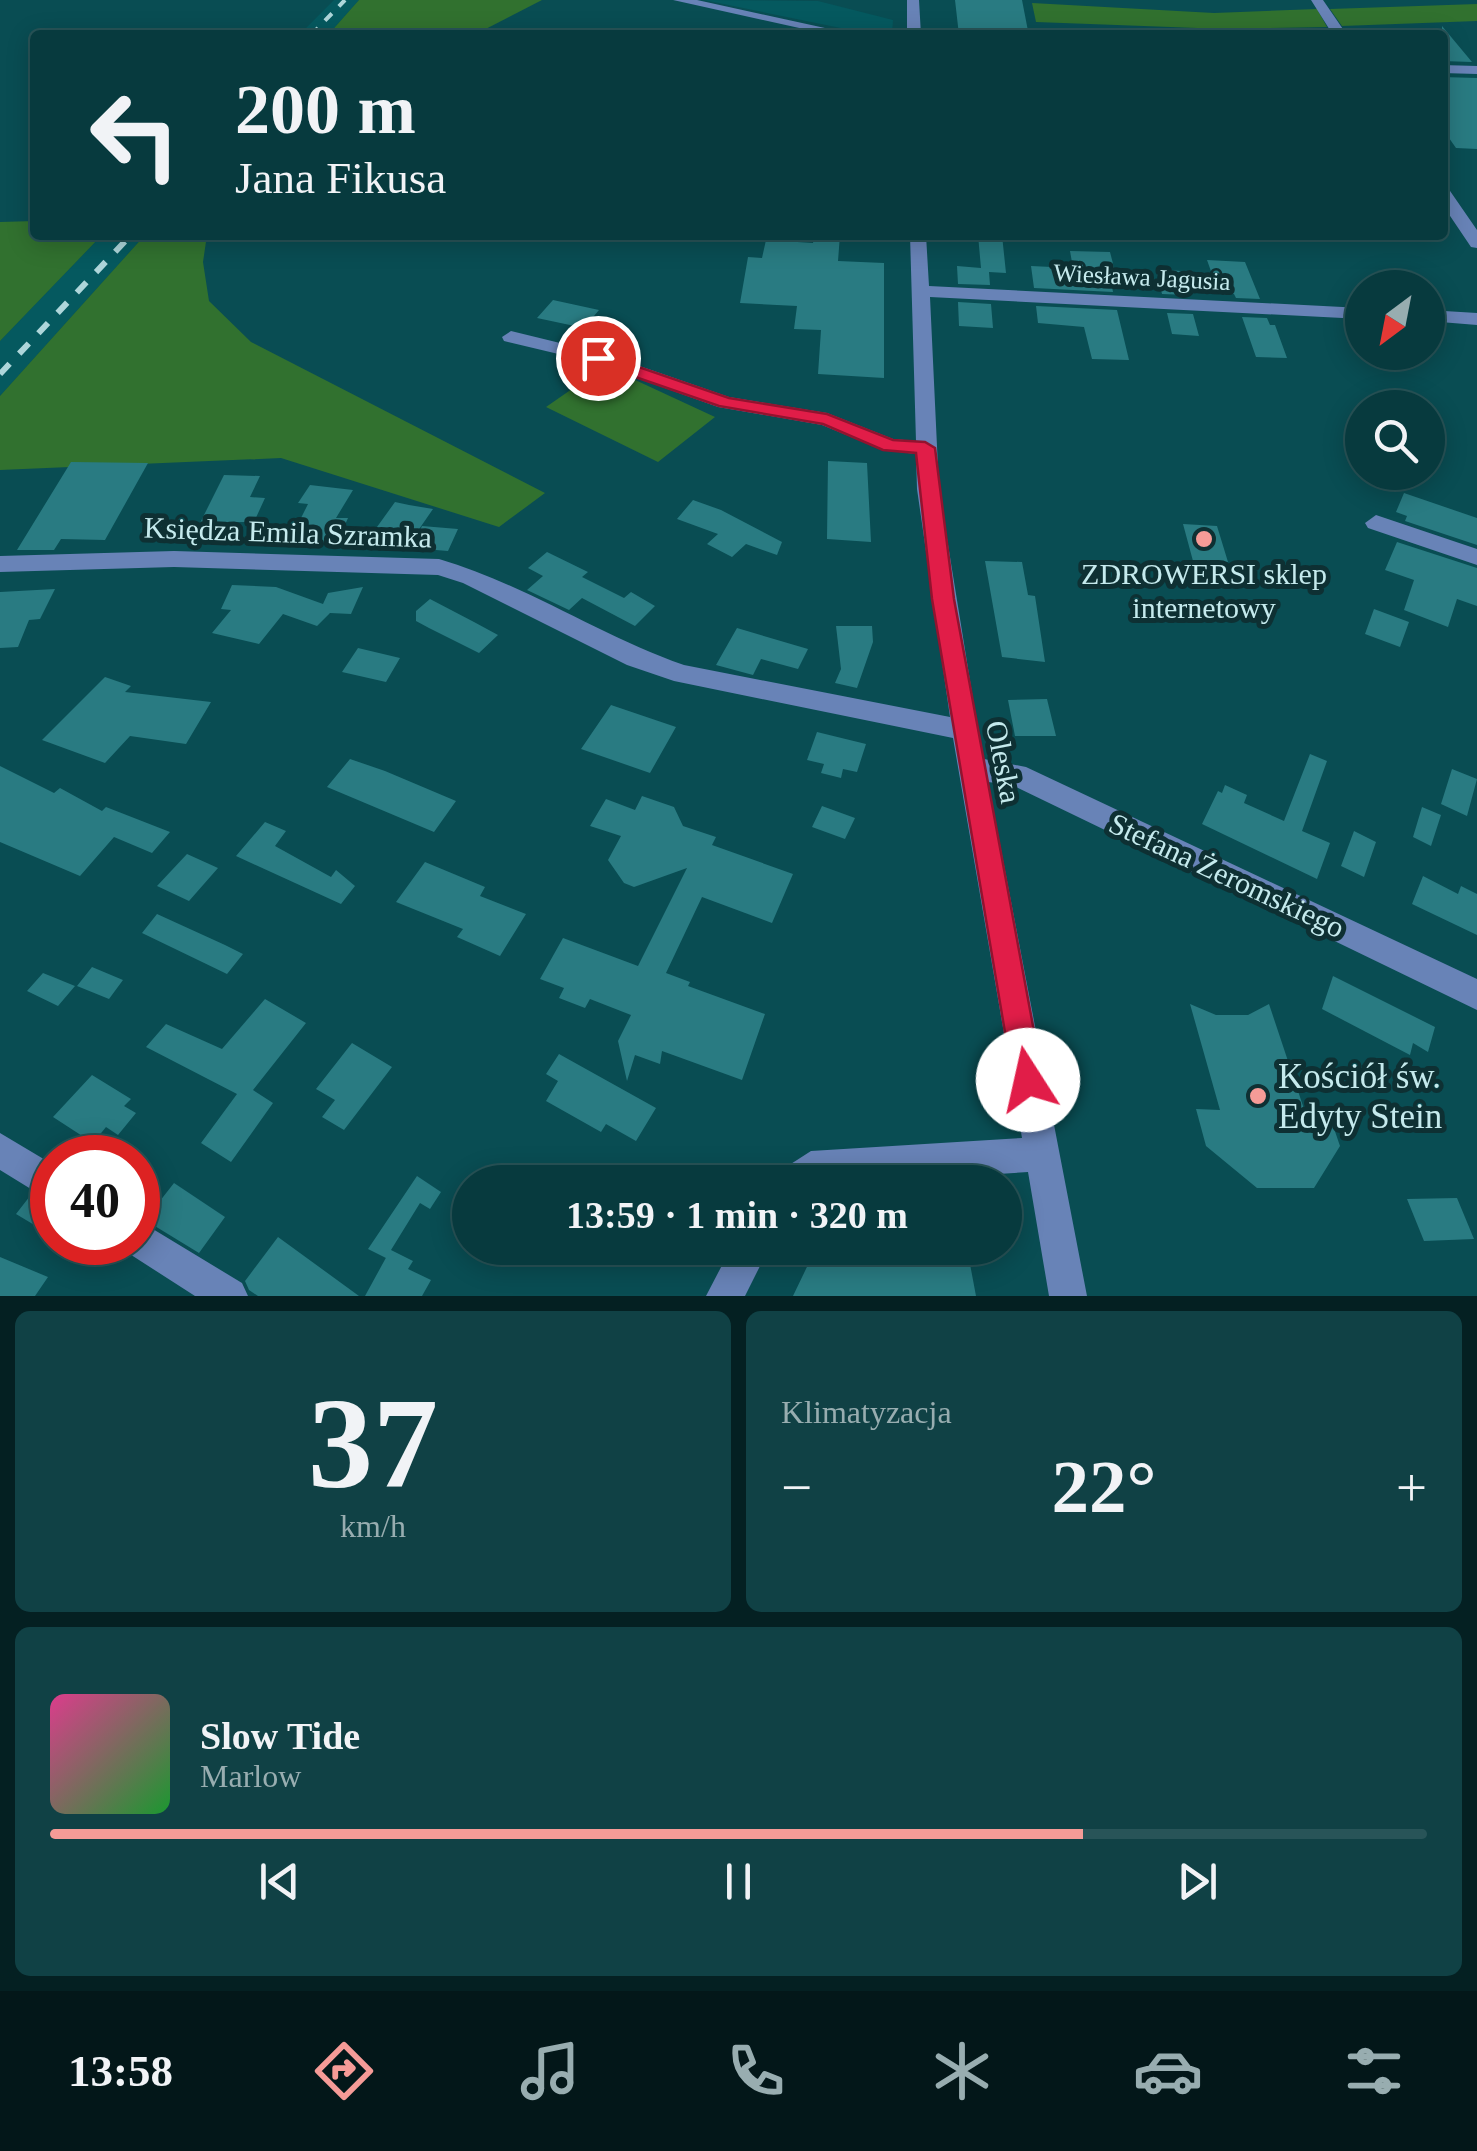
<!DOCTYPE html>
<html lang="pl">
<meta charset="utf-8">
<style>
:root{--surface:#073a3e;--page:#104145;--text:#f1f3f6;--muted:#98adb0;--line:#285458;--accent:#f59b97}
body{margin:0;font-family:"Times New Roman",serif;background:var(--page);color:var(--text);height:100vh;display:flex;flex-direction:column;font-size:38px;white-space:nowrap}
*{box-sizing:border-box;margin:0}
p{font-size:32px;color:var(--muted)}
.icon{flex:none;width:55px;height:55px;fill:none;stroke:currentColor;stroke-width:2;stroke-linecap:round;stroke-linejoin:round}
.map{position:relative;height:1296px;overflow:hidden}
.side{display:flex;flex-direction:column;gap:15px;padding:15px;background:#042022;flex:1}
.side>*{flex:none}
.banner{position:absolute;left:30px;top:30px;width:1418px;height:210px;border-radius:10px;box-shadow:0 5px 25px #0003,0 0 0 2px var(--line);background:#073a3e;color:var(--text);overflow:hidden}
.needle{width:65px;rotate:212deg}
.tools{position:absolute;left:1345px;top:270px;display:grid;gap:20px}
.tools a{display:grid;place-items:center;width:100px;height:100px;border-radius:50%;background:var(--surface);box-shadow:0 5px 25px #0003,0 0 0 2px var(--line);font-size:50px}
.speed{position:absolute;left:30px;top:1135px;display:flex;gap:20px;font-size:50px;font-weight:700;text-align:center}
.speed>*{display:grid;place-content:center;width:130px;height:130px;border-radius:50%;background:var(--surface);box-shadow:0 5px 25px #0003,0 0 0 2px var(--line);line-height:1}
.speed .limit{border:15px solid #d22;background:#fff;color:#111}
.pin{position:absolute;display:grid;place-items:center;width:85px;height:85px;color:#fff;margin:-42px;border:5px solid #fff;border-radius:50%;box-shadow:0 2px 10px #0007}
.me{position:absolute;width:110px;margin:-55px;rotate:350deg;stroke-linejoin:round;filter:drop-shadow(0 0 8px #0008)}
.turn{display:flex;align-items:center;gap:35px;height:210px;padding:0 40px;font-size:45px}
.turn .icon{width:130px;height:130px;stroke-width:2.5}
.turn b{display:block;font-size:70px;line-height:85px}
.big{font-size:75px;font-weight:600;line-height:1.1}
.side .widget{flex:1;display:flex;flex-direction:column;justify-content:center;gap:15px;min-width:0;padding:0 35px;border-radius:15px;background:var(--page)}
.side .dial{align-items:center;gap:0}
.dial b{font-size:130px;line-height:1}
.song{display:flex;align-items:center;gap:30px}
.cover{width:120px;height:120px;border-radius:15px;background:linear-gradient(135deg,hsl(330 70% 55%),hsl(130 70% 35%))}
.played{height:10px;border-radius:5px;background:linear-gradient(90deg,var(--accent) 75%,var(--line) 75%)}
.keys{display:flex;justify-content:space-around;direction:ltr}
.heat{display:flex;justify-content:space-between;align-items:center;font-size:55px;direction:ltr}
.side .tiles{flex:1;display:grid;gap:15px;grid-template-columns:1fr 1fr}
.widget:last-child{grid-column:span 2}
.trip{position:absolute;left:452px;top:1165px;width:570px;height:100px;border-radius:50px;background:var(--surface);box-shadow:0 5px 25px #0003,0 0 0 2px var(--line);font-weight:600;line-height:100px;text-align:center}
.dock{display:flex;height:160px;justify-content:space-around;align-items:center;background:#031719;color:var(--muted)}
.dock .icon{width:70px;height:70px}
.dock .on{color:var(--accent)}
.dock b{font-size:45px;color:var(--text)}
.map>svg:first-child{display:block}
.built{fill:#05595f}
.green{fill:#31712f}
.building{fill:#297b82}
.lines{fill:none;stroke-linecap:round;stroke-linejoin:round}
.minor{fill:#6883b7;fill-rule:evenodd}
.rail-far1{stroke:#aed6da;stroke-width:4;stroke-dasharray:10 10;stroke-linecap:butt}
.rail{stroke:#aed6da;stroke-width:6;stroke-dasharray:14 14;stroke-linecap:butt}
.route{fill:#e11d48;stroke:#92132f;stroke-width:2.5}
.poi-dot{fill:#f59b97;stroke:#0e3033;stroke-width:4}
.labels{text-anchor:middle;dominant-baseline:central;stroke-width:10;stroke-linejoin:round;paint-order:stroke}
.far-street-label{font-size:25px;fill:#c5eaed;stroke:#0e3033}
.street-label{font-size:30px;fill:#c5eaed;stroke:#0e3033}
.poi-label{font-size:30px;fill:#c5eaed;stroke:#0e3033}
.near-poi-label{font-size:35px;fill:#c5eaed;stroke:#0e3033;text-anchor:start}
</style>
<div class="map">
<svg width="1477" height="1296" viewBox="0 0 1477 1296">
<rect width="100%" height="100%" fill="#094d53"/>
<path class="built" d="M 334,0 L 359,0 L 328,35 L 299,35 Z
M 704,0 L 818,1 L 893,20 L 892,35 L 865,33 Z
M 102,235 L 145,235 L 0,396 L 0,341 Z"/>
<path class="green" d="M 359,0 L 542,0 L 474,35 L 328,35 Z
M 1032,3 L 1214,13 L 1317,9 L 1327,27 L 1224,29 L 1036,22 Z
M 1477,4 L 1477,21 L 1342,26 L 1330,9 Z
M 35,221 L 35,235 L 102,235 L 0,341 L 0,222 Z
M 145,235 L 207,235 L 203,262 L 209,301 L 251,342 L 545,493 L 499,527 L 281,458 L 0,470 L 0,396 Z
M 605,366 L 715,417 L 658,462 L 546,407 Z"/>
<path class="building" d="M 955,0 L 1022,0 L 1028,31 L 959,35 Z
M 1442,26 L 1472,62 L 1442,61 Z
M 1442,77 L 1477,78 L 1477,149 L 1456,148 L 1449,138 L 1442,138 Z
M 814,235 L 840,235 L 838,261 L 884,263 L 884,378 L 818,374 L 821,330 L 794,329 L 797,306 L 740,303 L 748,257 L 762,258 L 766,240 L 813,243 Z
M 978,235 L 1002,235 L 1006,273 L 989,272 L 990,285 L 958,284 L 957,266 L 981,268 Z
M 1070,251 L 1110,252 L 1119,287 L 1112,287 L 1113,292 L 1034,288 L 1031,266 L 1073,268 Z
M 1207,260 L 1245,262 L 1260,299 L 1236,298 L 1234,294 L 1218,291 Z
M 1156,269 L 1181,271 L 1188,295 L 1162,294 Z
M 553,300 L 599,310 L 584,328 L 537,318 Z
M 958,302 L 991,304 L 993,328 L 959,326 Z
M 1036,306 L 1117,310 L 1129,360 L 1092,359 L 1084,327 L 1038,323 Z
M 1167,313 L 1193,314 L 1199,336 L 1172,334 Z
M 1242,317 L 1267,318 L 1270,325 L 1275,325 L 1287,358 L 1256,357 Z
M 828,461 L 867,463 L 871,542 L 827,539 Z
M 71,462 L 148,463 L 105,540 L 61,539 L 54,550 L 17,550 Z
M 224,475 L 260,476 L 250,497 L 265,498 L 254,522 L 236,522 L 227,542 L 191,541 Z
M 310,485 L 353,490 L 336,518 L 348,518 L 337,543 L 289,542 L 308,504 L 298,503 Z
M 1404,493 L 1477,518 L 1477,545 L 1405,521 L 1407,516 L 1396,512 Z
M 693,500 L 721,510 L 782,542 L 777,555 L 746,544 L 732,557 L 707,544 L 718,534 L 677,519 Z
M 395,502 L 409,505 L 433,509 L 415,535 L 377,527 Z
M 1183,524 L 1217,526 L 1228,562 L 1193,561 Z
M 422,526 L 458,529 L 448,551 L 412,548 Z
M 1397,542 L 1477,568 L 1477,606 L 1457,599 L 1448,627 L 1404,610 L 1414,580 L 1385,570 Z
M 547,552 L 588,572 L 582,577 L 624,598 L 631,592 L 655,606 L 635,626 L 582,598 L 569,610 L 527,590 L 543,576 L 528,568 Z
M 985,561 L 1022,562 L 1028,595 L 1035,596 L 1045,662 L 1002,657 Z
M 232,585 L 276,587 L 323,604 L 328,593 L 363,587 L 351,614 L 330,613 L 317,626 L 283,614 L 259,644 L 212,633 L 231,610 L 221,609 Z
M 55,589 L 40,619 L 29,620 L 18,647 L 0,648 L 0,592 Z
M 430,599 L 474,622 L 498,635 L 479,653 L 429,628 L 416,621 L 416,611 Z
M 1374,609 L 1409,622 L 1400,647 L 1365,634 Z
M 836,626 L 872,626 L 873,642 L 857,688 L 835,683 L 841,669 Z
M 737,628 L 808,649 L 798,669 L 761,659 L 753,675 L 716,665 Z
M 358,648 L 400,658 L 386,682 L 342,672 Z
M 105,677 L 131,686 L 125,692 L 211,702 L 186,744 L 130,736 L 105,763 L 42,740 Z
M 1047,699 L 1056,736 L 1015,736 L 1008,700 Z
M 611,705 L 676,727 L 650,773 L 581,749 Z
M 817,732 L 866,744 L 857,772 L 843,769 L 841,778 L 821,773 L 824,764 L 807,760 Z
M 1310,754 L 1327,761 L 1302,831 L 1330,843 L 1317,879 L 1202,824 L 1218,791 L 1222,793 L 1225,785 L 1247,795 L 1244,803 L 1284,821 Z
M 350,759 L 385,771 L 456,801 L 434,832 L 327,787 Z
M 0,766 L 54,793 L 60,788 L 102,811 L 106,807 L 170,832 L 152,853 L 114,837 L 80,876 L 0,842 Z
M 1452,769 L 1477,779 L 1467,816 L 1441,804 Z
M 642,796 L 674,807 L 683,826 L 716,837 L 712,845 L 793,874 L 772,923 L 702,897 L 666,973 L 690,982 L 688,986 L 765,1014 L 742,1080 L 662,1051 L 660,1064 L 635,1055 L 627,1081 L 618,1041 L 631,1015 L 590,999 L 585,1008 L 559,998 L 564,988 L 540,979 L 563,938 L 638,966 L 687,868 L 634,887 L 624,883 L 608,860 L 621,836 L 590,826 L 606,799 L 635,810 Z
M 822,806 L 855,818 L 845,839 L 812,827 Z
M 1422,807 L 1441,815 L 1431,846 L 1413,837 Z
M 265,822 L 286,831 L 275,846 L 331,877 L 336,870 L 355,886 L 341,904 L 236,856 Z
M 1354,831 L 1376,842 L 1364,877 L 1341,866 Z
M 187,854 L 218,868 L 189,901 L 157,886 Z
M 425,862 L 485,887 L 480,896 L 526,914 L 500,956 L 457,937 L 463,929 L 396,902 Z
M 1423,876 L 1458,894 L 1461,886 L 1477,894 L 1477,935 L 1412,904 Z
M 157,914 L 225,945 L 243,954 L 227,974 L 142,933 Z
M 92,967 L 123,980 L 109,999 L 77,986 Z
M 43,973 L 75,986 L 58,1006 L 27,991 Z
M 1333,976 L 1435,1027 L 1428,1052 L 1413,1043 L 1410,1055 L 1322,1009 Z
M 265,999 L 306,1023 L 253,1090 L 273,1103 L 231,1162 L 201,1143 L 237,1094 L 146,1047 L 166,1024 L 222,1049 Z
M 1190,1004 L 1216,1015 L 1248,1015 L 1269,1004 L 1304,1109 L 1327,1108 L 1340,1146 L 1314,1188 L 1257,1188 L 1206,1146 L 1196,1109 L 1220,1110 Z
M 352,1043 L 392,1067 L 344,1130 L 322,1117 L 335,1100 L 316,1089 Z
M 559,1054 L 656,1108 L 636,1141 L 606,1124 L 601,1132 L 546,1101 L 558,1081 L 546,1074 Z
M 92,1075 L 131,1099 L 124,1106 L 136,1113 L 118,1135 L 106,1127 L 93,1143 L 53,1117 Z
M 417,1176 L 441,1192 L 430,1209 L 420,1203 L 391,1250 L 413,1261 L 408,1269 L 431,1280 L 422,1296 L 365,1296 L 388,1254 L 386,1258 L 368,1249 Z
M 174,1183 L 225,1217 L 199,1253 L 145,1220 Z
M 30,1196 L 52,1211 L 41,1229 L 16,1214 Z
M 1457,1198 L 1474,1239 L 1424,1241 L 1407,1199 Z
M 278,1237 L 359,1296 L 258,1296 L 249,1290 L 245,1281 Z
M 816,1248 L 967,1248 L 976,1296 L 793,1296 Z
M 0,1257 L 48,1277 L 35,1296 L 0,1296 Z"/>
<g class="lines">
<path class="minor" d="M 673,0 L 697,0 L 857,35 L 831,35 Z
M 907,0 L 919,0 L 921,35 L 907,35 Z
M 1311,0 L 1323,0 L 1347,35 L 1333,35 Z
M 1442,65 L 1477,66 L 1477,74 L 1442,73 Z
M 1442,186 L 1448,188 L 1477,230 L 1477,248 L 1471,247 L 1442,204 Z
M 910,235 L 926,235 L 929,286 L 1362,308 L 1362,319 L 930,297 L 939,489 L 978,730 L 984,759 L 1026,767 L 1477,979 L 1477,1010 L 1012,785 L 988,782 L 1087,1296 L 1049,1296 L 1028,1172 L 873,1182 L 778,1182 L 783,1169 L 811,1151 L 1022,1138 L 953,738 L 674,681 L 627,665 L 463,583 L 438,575 L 174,567 L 0,572 L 0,556 L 174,551 L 439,559 C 525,584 600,636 684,665 L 950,717 L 917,489 L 916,454 L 883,450 L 822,425 L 718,407 L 592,362 L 504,341 L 502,337 L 511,331 L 605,354 L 729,397 L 827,413 L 893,439 L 916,441 Z
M 1428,310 L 1477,313 L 1477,325 L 1428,321 Z
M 1376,515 L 1477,549 L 1477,565 L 1368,528 L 1365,523 Z
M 0,1133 L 52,1164 L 52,1202 L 0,1170 Z
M 138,1220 L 242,1283 L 248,1296 L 195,1296 L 125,1251 L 122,1242 L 138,1242 Z
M 731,1248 L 769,1248 L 745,1296 L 706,1296 Z"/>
<path class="rail-far1" d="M 311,35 L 345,0"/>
<path class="rail" d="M 0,374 L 131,235"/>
</g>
<path class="route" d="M 598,353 L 729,398 L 827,414 L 893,440 L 925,442 L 935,448 L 954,599 L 1043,1080 L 1039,1090 L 1028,1095 L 1018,1090 L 1013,1080 L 932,599 L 916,453 L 883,450 L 823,424 L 719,406 L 592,362 L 592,354 Z"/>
<g class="poi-dot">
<circle cx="1204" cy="539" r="10"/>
<circle cx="1258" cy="1096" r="10"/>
</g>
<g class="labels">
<g class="far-street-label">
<text transform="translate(1142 277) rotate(3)">Wiesława Jagusia</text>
</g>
<g class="street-label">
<text transform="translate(288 532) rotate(2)">Księdza Emila Szramka</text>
<text transform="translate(1004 762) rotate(79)">Oleska</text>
<text transform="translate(1227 875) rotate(25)">Stefana Żeromskiego</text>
</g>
<g class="poi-label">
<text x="1204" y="573">ZDROWERSI sklep<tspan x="1204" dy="34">internetowy</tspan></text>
</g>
<g class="near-poi-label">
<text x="1278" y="1076">Kościół św.<tspan x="1278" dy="40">Edyty Stein</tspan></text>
</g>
</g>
</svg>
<div class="tools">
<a><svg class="needle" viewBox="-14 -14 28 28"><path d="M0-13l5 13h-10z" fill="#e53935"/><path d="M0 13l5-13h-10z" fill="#98adb0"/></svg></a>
<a><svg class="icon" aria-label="search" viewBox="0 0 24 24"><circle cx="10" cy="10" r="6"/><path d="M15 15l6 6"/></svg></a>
</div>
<div class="speed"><div class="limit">40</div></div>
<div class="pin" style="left:598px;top:358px;background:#d93025"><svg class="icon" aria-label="arrive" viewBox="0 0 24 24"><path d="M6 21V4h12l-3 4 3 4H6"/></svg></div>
<svg class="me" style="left:1028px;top:1080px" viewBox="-20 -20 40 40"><circle r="19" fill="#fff"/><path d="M0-13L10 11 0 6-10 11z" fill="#e11d48"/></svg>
<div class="trip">13:59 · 1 min · 320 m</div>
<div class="banner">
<div class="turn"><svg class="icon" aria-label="left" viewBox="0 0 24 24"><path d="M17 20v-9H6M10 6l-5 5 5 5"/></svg><div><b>200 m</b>Jana Fikusa</div></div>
</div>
</div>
<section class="side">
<div class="tiles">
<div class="widget dial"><b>37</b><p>km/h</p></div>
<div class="widget"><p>Klimatyzacja</p>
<div class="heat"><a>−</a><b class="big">22°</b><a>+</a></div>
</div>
<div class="widget">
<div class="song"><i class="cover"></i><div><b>Slow Tide</b><p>Marlow</p></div></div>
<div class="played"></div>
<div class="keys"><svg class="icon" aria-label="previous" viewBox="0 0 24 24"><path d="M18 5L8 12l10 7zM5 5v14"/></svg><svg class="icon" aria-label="pause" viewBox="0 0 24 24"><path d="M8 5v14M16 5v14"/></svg><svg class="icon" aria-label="next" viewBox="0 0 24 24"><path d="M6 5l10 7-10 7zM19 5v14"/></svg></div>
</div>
</div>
</section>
<nav class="dock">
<b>13:58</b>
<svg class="icon on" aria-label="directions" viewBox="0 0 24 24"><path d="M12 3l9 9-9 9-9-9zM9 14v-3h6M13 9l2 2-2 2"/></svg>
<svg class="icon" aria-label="music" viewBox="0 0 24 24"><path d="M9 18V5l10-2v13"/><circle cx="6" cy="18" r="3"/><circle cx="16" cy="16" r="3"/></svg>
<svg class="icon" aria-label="phone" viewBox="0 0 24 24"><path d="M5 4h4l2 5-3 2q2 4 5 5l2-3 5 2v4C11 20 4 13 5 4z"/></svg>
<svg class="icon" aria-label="climate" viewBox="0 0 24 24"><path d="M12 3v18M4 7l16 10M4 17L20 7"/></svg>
<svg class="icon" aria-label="car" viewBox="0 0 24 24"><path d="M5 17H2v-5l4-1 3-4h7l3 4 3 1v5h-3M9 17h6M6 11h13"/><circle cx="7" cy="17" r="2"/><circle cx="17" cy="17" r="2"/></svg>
<svg class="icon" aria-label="filters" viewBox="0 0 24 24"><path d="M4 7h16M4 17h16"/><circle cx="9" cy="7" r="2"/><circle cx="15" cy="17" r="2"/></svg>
</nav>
